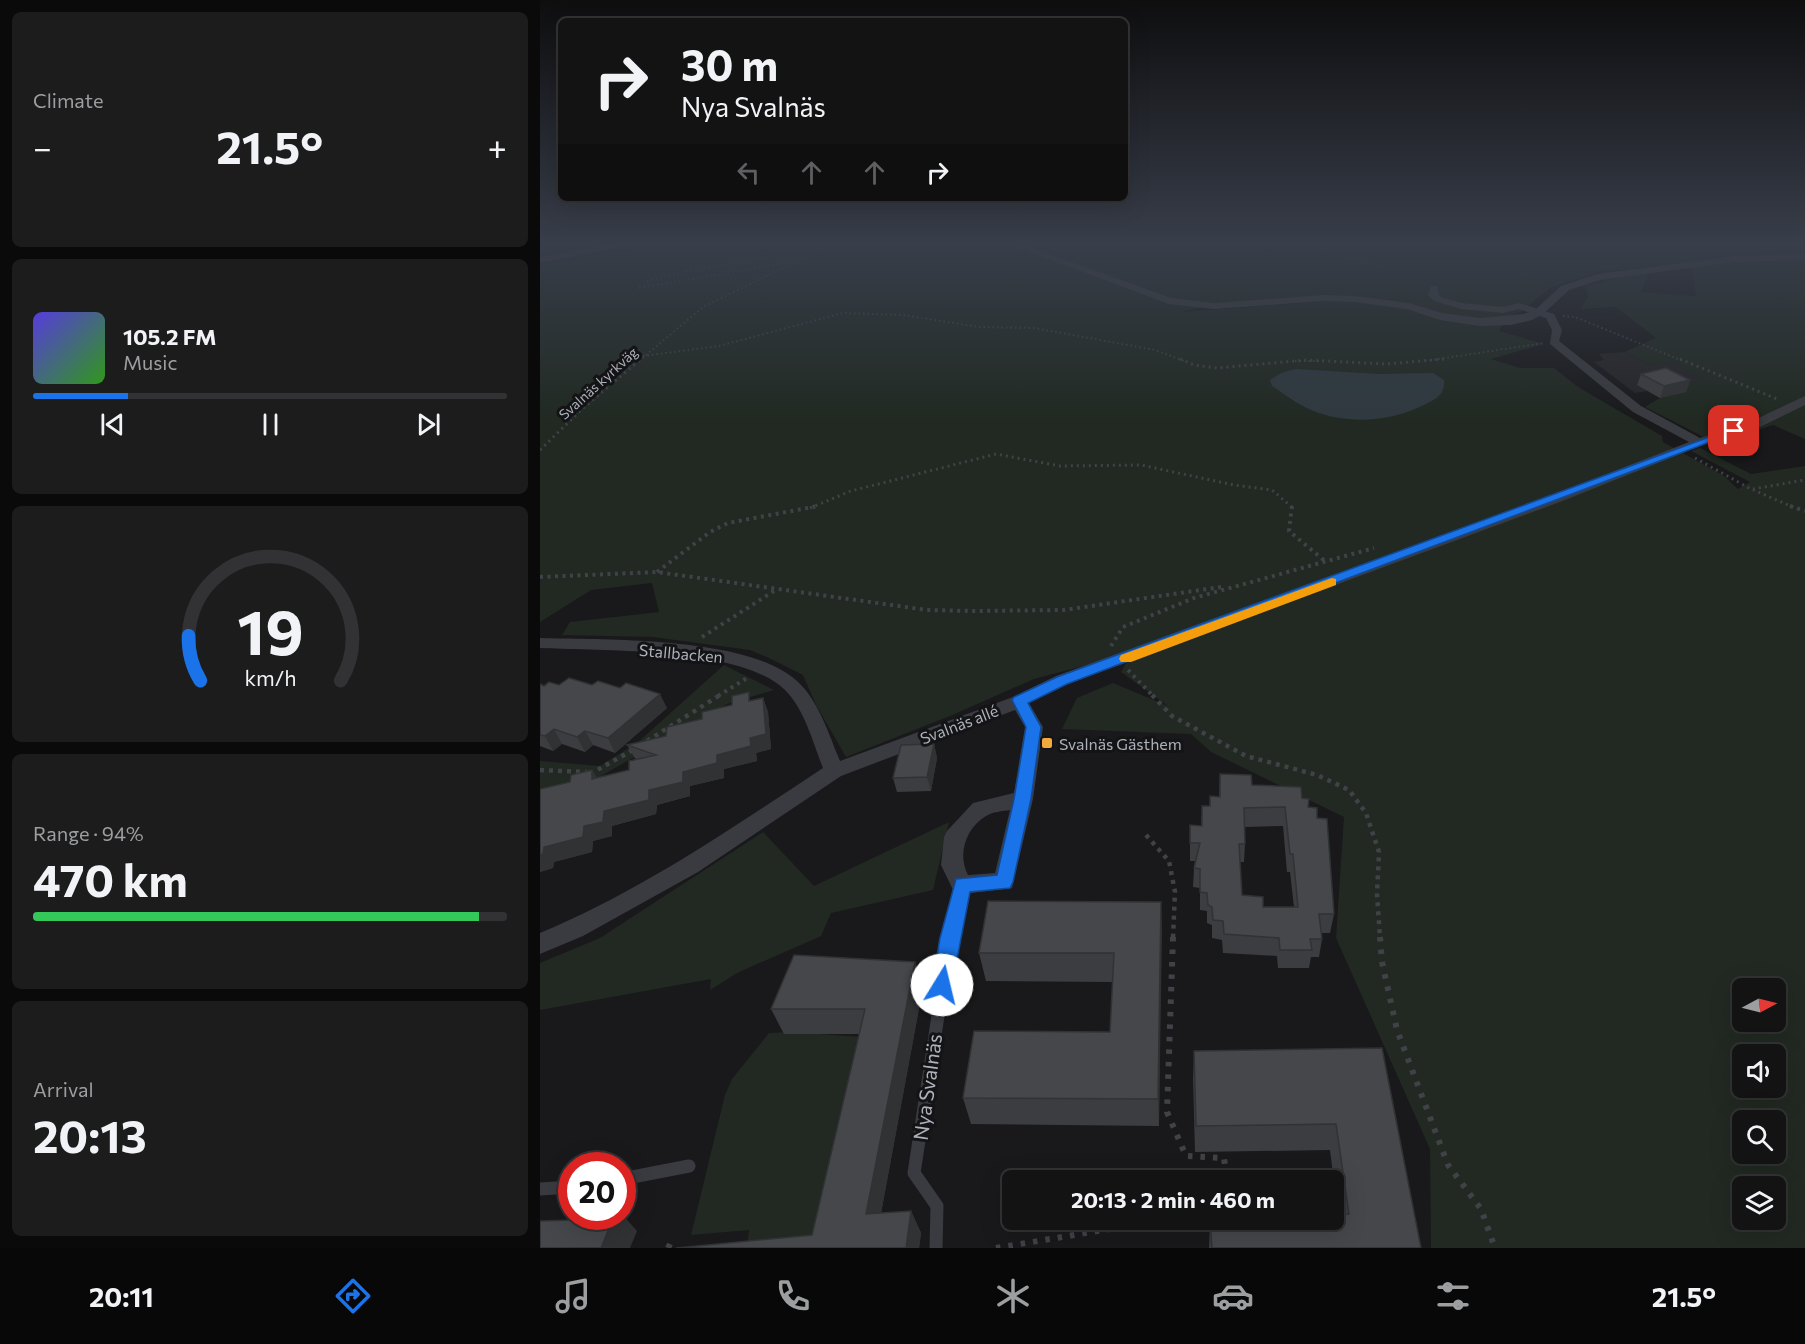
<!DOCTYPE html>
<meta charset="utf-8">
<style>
:root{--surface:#131314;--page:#1c1c1d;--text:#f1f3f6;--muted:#9d9ea0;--line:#323234;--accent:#1a73e8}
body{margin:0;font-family:Commissioner,sans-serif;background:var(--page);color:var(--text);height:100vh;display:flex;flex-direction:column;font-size:22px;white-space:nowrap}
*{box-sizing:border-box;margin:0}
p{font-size:20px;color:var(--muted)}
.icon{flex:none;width:33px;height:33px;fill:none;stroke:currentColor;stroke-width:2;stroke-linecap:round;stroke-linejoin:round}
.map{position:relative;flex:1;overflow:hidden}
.sheet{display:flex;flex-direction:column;gap:12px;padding:12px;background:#0a0a0b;width:540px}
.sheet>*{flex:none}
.guide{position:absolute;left:18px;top:18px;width:570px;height:183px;border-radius:9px;box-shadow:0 6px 24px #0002,0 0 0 2px var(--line);background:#131314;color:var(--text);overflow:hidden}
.needle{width:39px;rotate:83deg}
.fabs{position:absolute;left:1192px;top:978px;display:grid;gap:12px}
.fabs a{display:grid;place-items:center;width:54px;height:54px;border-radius:9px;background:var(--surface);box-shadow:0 6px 24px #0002,0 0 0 2px var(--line);font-size:30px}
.speed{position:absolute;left:18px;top:1152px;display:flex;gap:12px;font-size:30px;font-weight:700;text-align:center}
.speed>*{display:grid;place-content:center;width:78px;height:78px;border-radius:50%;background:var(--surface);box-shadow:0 6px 24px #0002,0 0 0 2px var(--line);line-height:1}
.speed .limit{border:9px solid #d22;background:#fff;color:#111}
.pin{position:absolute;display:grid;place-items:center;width:51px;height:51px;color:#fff;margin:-26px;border-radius:12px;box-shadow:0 3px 9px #0006}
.me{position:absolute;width:66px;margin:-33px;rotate:9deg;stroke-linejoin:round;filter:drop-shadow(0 0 4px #0008)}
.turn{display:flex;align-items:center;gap:21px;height:126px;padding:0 24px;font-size:27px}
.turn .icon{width:78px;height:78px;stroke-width:2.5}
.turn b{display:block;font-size:42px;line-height:51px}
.lanes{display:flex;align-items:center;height:57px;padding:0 24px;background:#0003;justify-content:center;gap:30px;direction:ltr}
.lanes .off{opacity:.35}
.big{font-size:45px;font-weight:700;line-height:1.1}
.sheet .tile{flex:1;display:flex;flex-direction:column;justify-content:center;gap:9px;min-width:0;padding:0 21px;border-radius:9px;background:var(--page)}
.sheet .dial{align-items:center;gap:0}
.dial svg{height:156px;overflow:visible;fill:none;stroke:var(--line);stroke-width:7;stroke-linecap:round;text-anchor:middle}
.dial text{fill:var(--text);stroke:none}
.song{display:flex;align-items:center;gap:18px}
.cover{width:72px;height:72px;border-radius:9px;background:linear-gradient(135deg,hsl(250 70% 55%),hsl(110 70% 35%))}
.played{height:6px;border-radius:3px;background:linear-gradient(90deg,var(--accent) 20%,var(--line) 20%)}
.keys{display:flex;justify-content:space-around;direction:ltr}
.heat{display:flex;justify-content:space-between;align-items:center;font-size:33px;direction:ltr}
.charge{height:9px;border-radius:4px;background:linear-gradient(90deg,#34c759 94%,var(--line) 0)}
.trip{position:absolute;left:462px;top:1170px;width:342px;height:60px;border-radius:9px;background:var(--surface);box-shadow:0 6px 24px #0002,0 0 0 2px var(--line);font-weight:700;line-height:60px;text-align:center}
.dock{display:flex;height:96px;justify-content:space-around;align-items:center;background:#080808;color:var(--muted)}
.dock .icon{width:42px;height:42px}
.dock .selected{color:var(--accent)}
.dock b{font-size:27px;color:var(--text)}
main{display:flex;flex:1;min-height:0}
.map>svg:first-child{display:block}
.built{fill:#252528}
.green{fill:#212922;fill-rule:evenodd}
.water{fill:#2f393f}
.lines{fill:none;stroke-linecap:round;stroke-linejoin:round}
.path-far4{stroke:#404247;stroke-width:2;stroke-dasharray:1.5 3;stroke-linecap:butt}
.path-far3{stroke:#404247;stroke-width:3;stroke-dasharray:2 4;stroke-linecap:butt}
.path-far2{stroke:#404247;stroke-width:4;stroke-dasharray:3 4.5;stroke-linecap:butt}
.path-far1{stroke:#404247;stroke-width:4.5;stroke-dasharray:4 5;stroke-linecap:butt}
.path{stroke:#404247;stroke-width:6;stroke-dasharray:4.5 8;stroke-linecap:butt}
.service-far1{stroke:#3a3b40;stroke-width:10}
.service{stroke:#3a3b40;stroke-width:13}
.minor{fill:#3a3b40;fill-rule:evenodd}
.tertiary{fill:#3a3b40;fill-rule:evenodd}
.wall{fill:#3c3d40;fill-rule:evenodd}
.shaded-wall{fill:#313234}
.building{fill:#46474b;stroke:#313234;stroke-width:1.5;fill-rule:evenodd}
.route{fill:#1a73e8;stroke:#114b97;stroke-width:1.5}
.slow{fill:#f59e0b}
.poi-dot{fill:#f0aa3d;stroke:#141416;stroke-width:2}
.labels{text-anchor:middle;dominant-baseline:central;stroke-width:6;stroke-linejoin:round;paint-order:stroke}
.far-street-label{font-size:14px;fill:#acb1bb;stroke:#141416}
.street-label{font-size:16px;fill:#acb1bb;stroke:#141416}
.poi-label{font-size:16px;fill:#acb1bb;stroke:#141416;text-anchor:start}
.near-street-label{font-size:20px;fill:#acb1bb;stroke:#141416}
</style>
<main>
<section class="sheet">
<div class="tile"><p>Climate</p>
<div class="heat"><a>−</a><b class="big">21.5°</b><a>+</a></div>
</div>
<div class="tile">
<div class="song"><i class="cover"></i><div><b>105.2 FM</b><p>Music</p></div></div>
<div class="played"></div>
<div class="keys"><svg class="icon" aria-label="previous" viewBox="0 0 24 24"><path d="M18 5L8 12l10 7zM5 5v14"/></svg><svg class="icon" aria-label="pause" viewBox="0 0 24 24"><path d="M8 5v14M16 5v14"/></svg><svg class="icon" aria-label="next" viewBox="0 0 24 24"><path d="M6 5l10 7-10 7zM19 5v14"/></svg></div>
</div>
<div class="tile dial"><svg viewBox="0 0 100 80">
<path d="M14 69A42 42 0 1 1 86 69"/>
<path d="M14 69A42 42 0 0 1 8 46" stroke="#1a73e8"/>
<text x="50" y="56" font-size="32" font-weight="700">19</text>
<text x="50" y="72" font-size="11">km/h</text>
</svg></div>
<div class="tile"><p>Range · 94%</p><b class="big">470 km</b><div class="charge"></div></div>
<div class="tile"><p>Arrival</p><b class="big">20:13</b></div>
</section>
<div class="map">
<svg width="1265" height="1248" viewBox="0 0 1265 1248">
<rect width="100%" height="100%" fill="#19191b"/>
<path class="built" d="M 1084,352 L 1110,365 L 1134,361 L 1164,379 L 1146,392 L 1120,398 L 1108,391 L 1095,393 L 1054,362 L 1064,360 L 1059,354 Z"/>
<path class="green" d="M 0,246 L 61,246 L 0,257 Z
M 104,246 L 1265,246 L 1265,254 L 1190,256 L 1057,272 L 1010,288 L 982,311 L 965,318 L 959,331 L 1004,344 L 951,359 L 980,368 L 1014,368 L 1038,387 L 1122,436 L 1123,442 L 1184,476 L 1198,489 L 1210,482 L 1151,451 L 1160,448 L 1211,474 L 1265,466 L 1265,1248 L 891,1248 L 890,1149 L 796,938 L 804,817 L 671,752 L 651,734 L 522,729 L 537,698 L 573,683 L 628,706 L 581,672 L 592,653 L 494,679 L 410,716 L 306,757 L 276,705 L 263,675 L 229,658 L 210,650 L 113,637 L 22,635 L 30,622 L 119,612 L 112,583 L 51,590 L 0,622 L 0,265 ZM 775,296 L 777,302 L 642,312 L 680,303 ZM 1203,988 L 1236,988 L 1236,1022 L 1203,1022 ZM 1203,1054 L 1236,1054 L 1236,1088 L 1203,1088 ZM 1203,1120 L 1236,1120 L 1236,1154 L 1203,1154 ZM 1203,1186 L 1236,1186 L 1236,1220 L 1203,1220 Z
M 1265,260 L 1265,439 L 1233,425 L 1173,445 L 1160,435 L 1105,407 L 1120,398 L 1145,392 L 1137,387 L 1163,379 L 1134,362 L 1110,365 L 1084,352 L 1116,338 L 1076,307 L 1041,309 L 1048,296 L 1045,286 L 1097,273 L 1108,274 L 1101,292 L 1156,296 L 1152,266 L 1197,261 Z
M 184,665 L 234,690 L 187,704 L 40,788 L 0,803 L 0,761 L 60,766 L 97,743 Z
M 409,822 L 393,890 L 291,913 L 281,936 L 197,973 L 170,990 L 171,979 L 0,1010 L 0,963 L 60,938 L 223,832 L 274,886 Z
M 250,1032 L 336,1038 L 287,1248 L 207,1248 L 209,1230 L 151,1235 L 185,1095 L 192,1079 L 229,1033 Z"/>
<path class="water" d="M 755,369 L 840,374 L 893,373 L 904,380 C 905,395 896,399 884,405 C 851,422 806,425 771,410 C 757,404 744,394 732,386 L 730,380 L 741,373 Z"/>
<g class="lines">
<path class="path-far4" d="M 782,246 L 783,250 L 791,253 L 844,266
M 107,281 L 146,271 L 277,249
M 99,288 L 250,262
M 1023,316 L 1035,317 L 1143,361
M 103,356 L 179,346 L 303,313 L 363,315 L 439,327 L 494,328 L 615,350 L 644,361
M 99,361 L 163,307 L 287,246
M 755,361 L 785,361
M 885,361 L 1004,343"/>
<path class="path-far3" d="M 640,359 L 654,365 L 677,368 L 766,360 L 846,364 L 905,359
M 1140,359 L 1237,399
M 0,450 L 42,409 L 101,359
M 1155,458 L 1209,488 L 1255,508
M 1213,489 L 1265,480
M 270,508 L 311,491 L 456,454 L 520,466 L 601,465 L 694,485 L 732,490 L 753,508"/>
<path class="path-far2" d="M 752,506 L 749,531 L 786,562
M 1250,506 L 1265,511
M 117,572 L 170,532 L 188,523 L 278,506
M 0,577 L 117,572 L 387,610 L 434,611 L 524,610 L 681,587
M 162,637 L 234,591
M 571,646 L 583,627 L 654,598 L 834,548
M 588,670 L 613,696
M 178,696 L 207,678"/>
<path class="path-far1" d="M 612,695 L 632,716 L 706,756 L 777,775 L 809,790 L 826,813 L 839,852 L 837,894 L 840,938
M 107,741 L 180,695
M 0,770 L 47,772
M 50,774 L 93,750
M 606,835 L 629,861 L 635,892 L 633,938"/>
<path class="path" d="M 633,937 L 627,1112 L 646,1156 L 684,1158 L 687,1180
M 840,937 L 842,962 L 857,1030 L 908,1165 L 941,1209 L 955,1248
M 128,1248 L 132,1240
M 456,1248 L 624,1220"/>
<path class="service-far1" d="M 410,938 L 422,885"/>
<path class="service" d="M 82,1179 L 149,1166
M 0,1189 L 32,1187
M 396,1248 L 397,1206 L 374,1173 L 410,937"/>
<path class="minor" d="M 891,286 L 897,286 L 900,297 L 922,303 L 963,307 L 979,303 L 1014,314 L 1022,330 L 1019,341 L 1101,406 L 1160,438 L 1208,423 L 1265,396 L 1265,405 L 1216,429 L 1163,445 L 1020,502 L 528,684 L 489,703 L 503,727 L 493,799 L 472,888 L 422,894 L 414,892 L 401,865 L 404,837 L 407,831 L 433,803 L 474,793 L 485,727 L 475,710 L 301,776 L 158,872 L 43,936 L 0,954 L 0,933 C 101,891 192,828 283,768 C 273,743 265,710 245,690 C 202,647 61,651 0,648 L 0,638 C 65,640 208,636 257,681 C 279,701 289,735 300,761 L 473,697 L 516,676 L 1010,496 L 1149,442 L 1093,412 L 1010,344 L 1012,330 L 1006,318 L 979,309 L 963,313 L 921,309 L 894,301 L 888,295 ZM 470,810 L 455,873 L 428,875 C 417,854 426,828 446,816 C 452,812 463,811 470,810 Z"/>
<path class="tertiary" d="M 63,246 L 85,246 L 0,263 L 0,257 Z
M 473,246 L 487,246 L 631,298 L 674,303 L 783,295 L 815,296 L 869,303 L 902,313 L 940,318 L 984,314 L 995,310 L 1021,286 L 1058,274 L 1193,256 L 1265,254 L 1265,260 L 1193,262 L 1060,280 L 1029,290 L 1003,314 L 992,320 L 971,325 L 940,326 L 900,320 L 867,309 L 815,302 L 783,301 L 674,309 L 629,304 Z"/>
</g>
<path class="wall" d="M 1101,374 L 1150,380 L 1146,392 L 1120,398 L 1097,385 Z
M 0,684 L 4,686 L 19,685 L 127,708 L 75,753 L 53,745 L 45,752 L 22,744 L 13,751 L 0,746 Z
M 223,698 L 228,712 L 231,749 L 216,753 L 217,761 L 184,769 L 184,778 L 150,786 L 150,796 L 117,805 L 116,814 L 72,826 L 72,836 L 53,841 L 52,852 L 14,862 L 13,868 L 0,872 L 30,782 L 52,770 L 57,778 L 89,770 L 96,760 L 87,745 L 126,736 L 192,705 Z
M 394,744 L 397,758 L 391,791 L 357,792 L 353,778 Z
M 680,774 L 712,785 L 762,798 L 768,807 L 777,818 L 794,914 L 790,933 L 781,933 L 782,939 L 779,957 L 771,957 L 769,968 L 738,968 L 737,956 L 683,953 L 682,940 L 672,938 L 672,925 L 667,923 L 667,911 L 660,910 L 660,888 L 653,887 L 654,868 L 655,861 L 650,861 L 650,825 L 661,826 L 662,806 L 670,806 L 679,797 ZM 743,826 L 747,872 L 750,872 L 754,907 L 723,907 L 702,895 L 700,862 L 704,862 L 705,844 L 705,827 Z
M 621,902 L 619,1126 L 431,1124 L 423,1098 L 570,1032 L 573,982 L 446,981 L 439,953 Z
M 375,962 L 383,987 L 341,1213 L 371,1211 L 381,1233 L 379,1248 L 136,1248 L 272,1235 L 319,1034 L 244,1034 L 231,1009 Z
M 842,1048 L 881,1248 L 669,1248 L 670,1220 L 798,1214 L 790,1150 L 655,1152 L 653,1078 L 654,1051 Z"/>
<path class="shaded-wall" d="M 1150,380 L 1146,392 L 1120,398 L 1124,386 Z
M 120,694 L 127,708 L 75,753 L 68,738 Z
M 223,698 L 228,712 L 231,749 L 216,753 L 217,761 L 184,769 L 184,778 L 150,786 L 150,796 L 117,805 L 116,814 L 72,826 L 72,836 L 53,841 L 52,852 L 14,862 L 13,868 L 0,872 L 0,855 L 4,847 L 44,826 L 64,811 L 109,790 L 143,772 L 210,738 Z
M 14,729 L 22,744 L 13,751 L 5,736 Z
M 45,731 L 53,745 L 45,752 L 37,737 Z
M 394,744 L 397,758 L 391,791 L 387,777 Z
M 52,770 L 61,785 L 52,779 Z
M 621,902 L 622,931 L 619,1126 L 618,1099 Z
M 375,962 L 383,987 L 337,1235 L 326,1214 Z
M 371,1211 L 381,1233 L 379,1248 L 366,1248 Z
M 82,1214 L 97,1231 L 90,1248 L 61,1248 L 74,1216 L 82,1216 Z"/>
<path class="building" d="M 1126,368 L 1150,380 L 1124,386 L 1101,374 Z
M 29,678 L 52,685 L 58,681 L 80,688 L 86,683 L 120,694 L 68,738 L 45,731 L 37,737 L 14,729 L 5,736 L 0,735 L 0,684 L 4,686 L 9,682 L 19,685 Z
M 209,692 L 209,701 L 223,698 L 226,734 L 210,738 L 211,746 L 177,755 L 177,763 L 143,772 L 143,782 L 109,790 L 109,800 L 64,811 L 63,822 L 44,826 L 43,837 L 4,847 L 3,854 L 0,855 L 0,789 L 30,782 L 31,775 L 52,770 L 52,779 L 89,770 L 89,761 L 116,755 L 87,745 L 126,736 L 127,727 L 162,719 L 162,712 L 192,705 L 192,696 Z
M 394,744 L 387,777 L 353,778 L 361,745 Z
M 680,774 L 711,775 L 712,785 L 761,787 L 762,798 L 769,799 L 768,807 L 777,808 L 777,818 L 787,819 L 794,914 L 779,914 L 782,939 L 770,939 L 772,950 L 740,950 L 739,938 L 684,934 L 683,921 L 673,920 L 672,907 L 668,905 L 667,893 L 660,892 L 660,869 L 654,868 L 660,843 L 650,843 L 650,825 L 662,826 L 662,806 L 670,806 L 670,796 L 680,797 ZM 745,807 L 750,854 L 753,854 L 758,907 L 723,907 L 723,897 L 702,895 L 699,844 L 705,844 L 704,808 Z
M 448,901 L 621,902 L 618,1099 L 423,1098 L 434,1031 L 570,1032 L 574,953 L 439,953 Z
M 254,955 L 375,962 L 326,1214 L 371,1211 L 366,1248 L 136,1248 L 272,1235 L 325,1009 L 231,1009 Z
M 842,1048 L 881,1248 L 672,1248 L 670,1220 L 794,1220 L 794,1215 L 809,1214 L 796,1124 L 656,1126 L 654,1051 Z
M 34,1216 L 74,1216 L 61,1248 L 0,1248 L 0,1221 L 33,1220 Z"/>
<linearGradient id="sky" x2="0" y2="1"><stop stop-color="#0e0e0f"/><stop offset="0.58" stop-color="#383e4a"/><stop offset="1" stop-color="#383e4a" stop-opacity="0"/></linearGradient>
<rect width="1265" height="421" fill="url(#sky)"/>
<path class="route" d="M 1191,429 L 1199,431 L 527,684 L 488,703 L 501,727 L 491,799 L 473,882 L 470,888 L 430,892 L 412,985 L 410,991 L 402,994 L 395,991 L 392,985 L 400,938 L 416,879 L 457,875 L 474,799 L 486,727 L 472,700 L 474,697 L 517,677 Z"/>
<path class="slow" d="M 792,578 L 796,579 L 796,585 L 591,662 L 581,662 L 579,659 L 581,655 Z"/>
<rect class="poi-dot" x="501" y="737" width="12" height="12" rx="3"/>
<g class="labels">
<g class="far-street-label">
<text transform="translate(58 383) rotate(-42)">Svalnäs kyrkväg</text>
</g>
<g class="street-label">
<text transform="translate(141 653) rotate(5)">Stallbacken</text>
<text transform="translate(419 724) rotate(-21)">Svalnäs allé</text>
</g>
<g class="poi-label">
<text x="519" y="743">Svalnäs Gästhem</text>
</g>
<g class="near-street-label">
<text transform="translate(387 1087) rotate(-82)">Nya Svalnäs</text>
</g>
</g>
</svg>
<div class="fabs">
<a><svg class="needle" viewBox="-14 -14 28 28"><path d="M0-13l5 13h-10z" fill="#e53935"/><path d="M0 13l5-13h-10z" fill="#9d9ea0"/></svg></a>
<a><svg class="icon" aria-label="sound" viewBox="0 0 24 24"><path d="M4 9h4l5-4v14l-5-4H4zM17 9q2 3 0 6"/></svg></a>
<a><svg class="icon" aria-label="search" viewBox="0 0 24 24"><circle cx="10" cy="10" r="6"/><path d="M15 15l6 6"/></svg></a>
<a><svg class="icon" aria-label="layers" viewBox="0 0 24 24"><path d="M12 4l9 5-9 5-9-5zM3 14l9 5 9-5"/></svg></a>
</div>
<div class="speed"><div class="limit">20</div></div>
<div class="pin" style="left:1194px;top:431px;background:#d93025"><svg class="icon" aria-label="arrive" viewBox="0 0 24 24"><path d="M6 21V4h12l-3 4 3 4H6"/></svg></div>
<svg class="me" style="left:402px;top:985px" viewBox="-20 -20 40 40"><circle r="19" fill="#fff"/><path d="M0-13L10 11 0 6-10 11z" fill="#1a73e8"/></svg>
<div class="trip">20:13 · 2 min · 460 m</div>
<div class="guide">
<div class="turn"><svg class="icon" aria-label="right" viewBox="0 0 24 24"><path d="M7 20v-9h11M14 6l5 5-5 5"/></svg><div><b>30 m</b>Nya Svalnäs</div></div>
<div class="lanes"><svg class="icon off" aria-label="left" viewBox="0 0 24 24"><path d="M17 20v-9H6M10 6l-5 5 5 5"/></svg><svg class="icon off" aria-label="ahead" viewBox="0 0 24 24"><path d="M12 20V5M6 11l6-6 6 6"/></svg><svg class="icon off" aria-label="ahead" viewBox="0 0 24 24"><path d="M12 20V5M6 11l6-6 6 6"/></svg><svg class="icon" aria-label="right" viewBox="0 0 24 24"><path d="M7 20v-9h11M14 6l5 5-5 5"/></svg></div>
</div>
</div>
</main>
<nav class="dock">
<b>20:11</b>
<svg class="icon selected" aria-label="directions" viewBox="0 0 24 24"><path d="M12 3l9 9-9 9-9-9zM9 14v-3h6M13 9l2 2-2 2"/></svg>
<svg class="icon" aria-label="music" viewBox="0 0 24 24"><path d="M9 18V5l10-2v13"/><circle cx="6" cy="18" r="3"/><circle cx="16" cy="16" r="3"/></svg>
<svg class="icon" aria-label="phone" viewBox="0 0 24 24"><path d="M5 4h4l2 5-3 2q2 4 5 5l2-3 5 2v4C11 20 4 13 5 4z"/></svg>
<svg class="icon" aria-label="climate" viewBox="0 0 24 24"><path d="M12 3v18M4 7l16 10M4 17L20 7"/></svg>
<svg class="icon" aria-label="car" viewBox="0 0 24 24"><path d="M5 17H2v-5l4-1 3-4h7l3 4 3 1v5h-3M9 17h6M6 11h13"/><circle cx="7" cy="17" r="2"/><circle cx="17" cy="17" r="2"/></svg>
<svg class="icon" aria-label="filters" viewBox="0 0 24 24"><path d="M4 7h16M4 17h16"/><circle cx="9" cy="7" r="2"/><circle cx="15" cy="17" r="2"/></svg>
<b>21.5°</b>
</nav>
